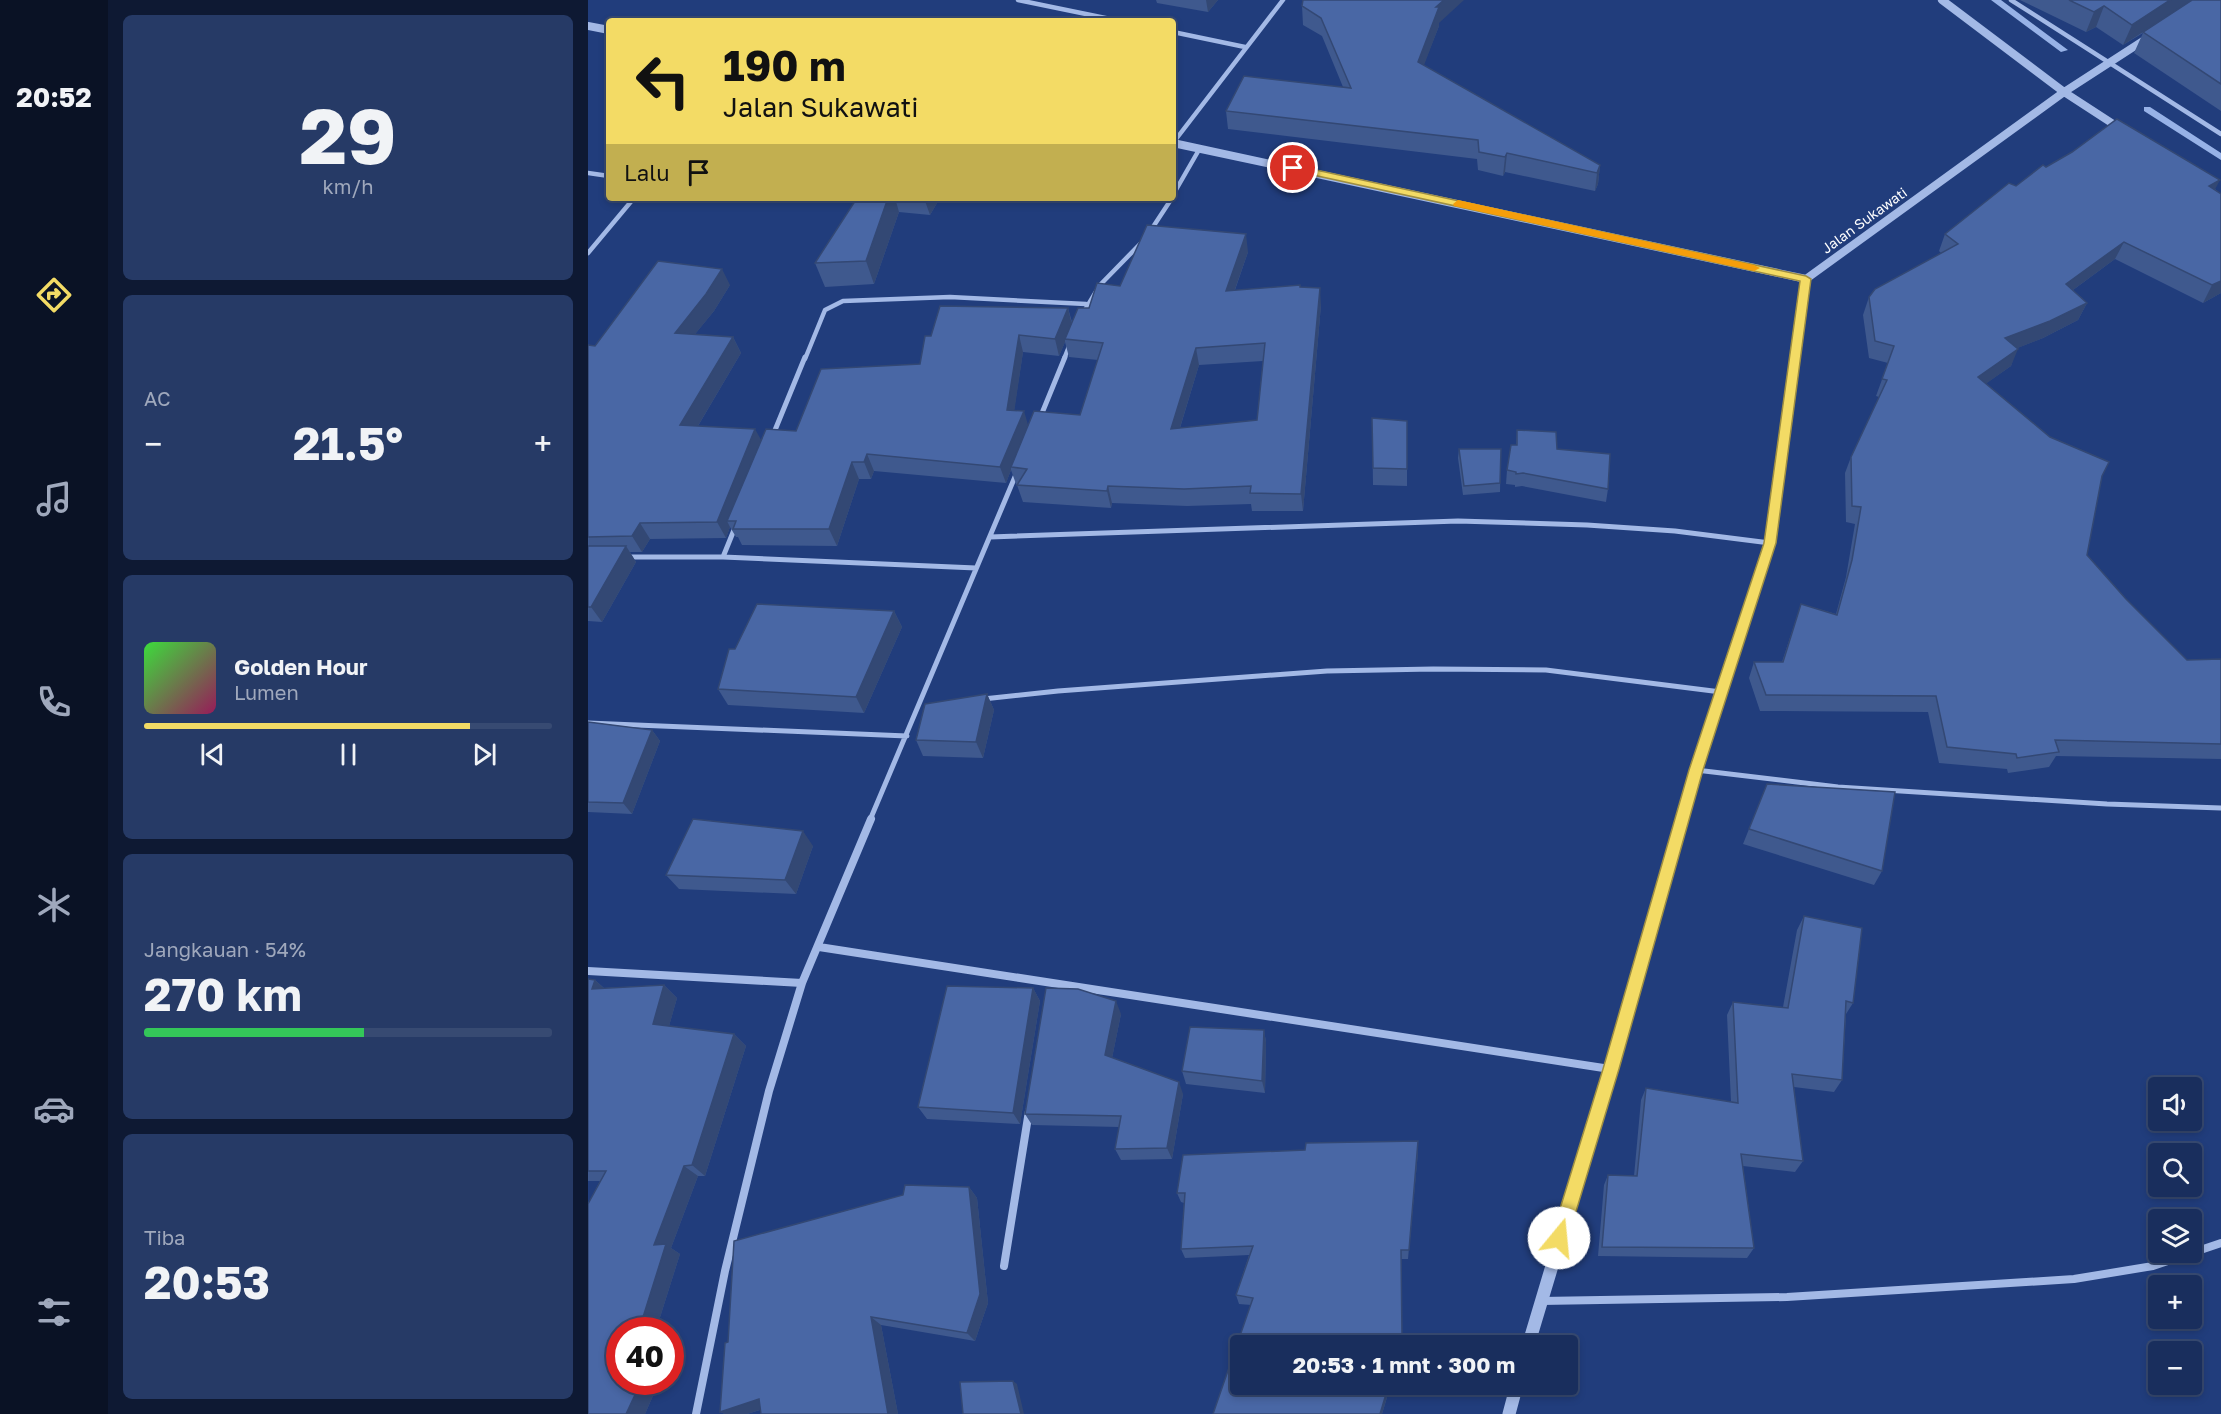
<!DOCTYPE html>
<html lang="id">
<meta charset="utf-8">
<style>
:root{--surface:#192e5d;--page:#263a66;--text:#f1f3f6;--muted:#9fa8bc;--line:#374a72;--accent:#f3db65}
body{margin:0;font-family:"Golos Text",sans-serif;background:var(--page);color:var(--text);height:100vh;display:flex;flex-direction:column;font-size:22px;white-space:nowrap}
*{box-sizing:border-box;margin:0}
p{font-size:20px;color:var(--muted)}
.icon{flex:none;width:33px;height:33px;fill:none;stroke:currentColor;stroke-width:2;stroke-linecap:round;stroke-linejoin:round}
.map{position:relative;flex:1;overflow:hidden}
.sheet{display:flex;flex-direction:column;gap:15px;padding:15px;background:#0e1933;width:480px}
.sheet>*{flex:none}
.banner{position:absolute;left:18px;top:18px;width:570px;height:183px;border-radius:6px;box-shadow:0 3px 9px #0003,0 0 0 2px var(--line);background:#f3db65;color:#111;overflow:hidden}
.tools{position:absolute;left:1560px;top:1077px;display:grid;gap:12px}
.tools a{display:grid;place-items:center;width:54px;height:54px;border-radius:6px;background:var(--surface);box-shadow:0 3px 9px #0003,0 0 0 2px var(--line);font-size:30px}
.speed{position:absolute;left:18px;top:1317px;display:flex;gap:12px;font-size:30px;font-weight:700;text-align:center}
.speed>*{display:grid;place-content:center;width:78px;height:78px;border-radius:50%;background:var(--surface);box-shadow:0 3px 9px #0003,0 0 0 2px var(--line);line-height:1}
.speed .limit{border:9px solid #d22;background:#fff;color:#111}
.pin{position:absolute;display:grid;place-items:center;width:51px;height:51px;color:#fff;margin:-26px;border:3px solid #fff;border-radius:50%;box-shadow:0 2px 6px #0007}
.me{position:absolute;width:66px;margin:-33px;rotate:17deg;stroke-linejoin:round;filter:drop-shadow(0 0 4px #0008)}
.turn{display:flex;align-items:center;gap:21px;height:126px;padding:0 18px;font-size:27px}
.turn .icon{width:78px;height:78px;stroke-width:2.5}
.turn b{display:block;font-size:42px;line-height:51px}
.then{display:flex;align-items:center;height:57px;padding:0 18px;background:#0003;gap:12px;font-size:22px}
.big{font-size:45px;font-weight:700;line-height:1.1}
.sheet .tile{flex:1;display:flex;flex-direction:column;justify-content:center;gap:9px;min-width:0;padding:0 21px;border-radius:9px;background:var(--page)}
.sheet .dial{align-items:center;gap:0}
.dial b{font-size:78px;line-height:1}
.song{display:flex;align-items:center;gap:18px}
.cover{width:72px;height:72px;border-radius:9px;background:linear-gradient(135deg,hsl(120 70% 55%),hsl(330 70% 35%))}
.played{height:6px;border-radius:3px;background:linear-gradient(90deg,var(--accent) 80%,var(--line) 80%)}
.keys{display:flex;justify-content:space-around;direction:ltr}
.heat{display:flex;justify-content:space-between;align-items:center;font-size:33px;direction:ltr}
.charge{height:9px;border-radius:4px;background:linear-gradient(90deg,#34c759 54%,var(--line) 0)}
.trip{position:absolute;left:642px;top:1335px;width:348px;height:60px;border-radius:6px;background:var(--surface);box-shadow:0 3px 9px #0003,0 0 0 2px var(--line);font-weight:700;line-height:60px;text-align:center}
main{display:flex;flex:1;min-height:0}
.menu{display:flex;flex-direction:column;width:108px;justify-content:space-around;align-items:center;background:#0a1225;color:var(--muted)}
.menu .icon{width:42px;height:42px}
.menu .current{color:var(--accent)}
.menu b{font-size:27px;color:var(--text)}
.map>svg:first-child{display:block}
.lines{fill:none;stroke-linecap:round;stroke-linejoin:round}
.stream{fill:#97b2e7;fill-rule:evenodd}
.minor-far2{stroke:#a3b9e6;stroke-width:4.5}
.minor-far1{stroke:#a3b9e6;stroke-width:5}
.minor{stroke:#a3b9e6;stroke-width:8}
.tertiary-far2{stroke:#a3b9e6;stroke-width:8}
.tertiary-far1{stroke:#a3b9e6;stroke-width:10}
.tertiary{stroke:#a3b9e6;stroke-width:13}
.wall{fill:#3f598e;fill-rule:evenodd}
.shaded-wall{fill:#334874}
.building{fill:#4967a5;stroke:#334874;stroke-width:1.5;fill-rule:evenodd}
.route{fill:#f3db65;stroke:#9e8e42;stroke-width:1.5}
.slow{fill:#f59e0b}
.labels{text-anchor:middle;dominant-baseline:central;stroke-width:4.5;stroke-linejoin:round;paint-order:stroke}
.far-street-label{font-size:14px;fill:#fff;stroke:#213d7c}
</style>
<main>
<nav class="menu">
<b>20:52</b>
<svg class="icon current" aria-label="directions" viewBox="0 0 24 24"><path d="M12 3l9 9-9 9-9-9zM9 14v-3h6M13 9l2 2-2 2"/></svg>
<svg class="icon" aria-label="music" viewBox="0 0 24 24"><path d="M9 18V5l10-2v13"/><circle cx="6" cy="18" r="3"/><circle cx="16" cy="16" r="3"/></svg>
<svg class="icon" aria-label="phone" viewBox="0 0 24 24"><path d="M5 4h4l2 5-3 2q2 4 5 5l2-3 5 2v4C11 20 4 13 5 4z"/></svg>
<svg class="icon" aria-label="climate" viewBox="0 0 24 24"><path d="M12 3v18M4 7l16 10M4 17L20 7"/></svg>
<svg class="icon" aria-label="car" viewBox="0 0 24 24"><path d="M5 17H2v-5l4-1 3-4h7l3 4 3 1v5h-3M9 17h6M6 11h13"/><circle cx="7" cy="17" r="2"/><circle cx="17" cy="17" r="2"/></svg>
<svg class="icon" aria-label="filters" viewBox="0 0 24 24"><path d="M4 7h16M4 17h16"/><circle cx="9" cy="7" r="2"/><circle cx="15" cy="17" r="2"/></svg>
</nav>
<section class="sheet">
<div class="tile dial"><b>29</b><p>km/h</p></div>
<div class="tile"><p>AC</p>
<div class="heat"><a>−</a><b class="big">21.5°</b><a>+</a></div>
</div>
<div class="tile">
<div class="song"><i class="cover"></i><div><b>Golden Hour</b><p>Lumen</p></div></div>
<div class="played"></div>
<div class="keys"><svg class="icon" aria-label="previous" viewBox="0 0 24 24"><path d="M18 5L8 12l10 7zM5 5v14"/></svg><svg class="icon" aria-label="pause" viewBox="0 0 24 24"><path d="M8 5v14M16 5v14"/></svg><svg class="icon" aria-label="next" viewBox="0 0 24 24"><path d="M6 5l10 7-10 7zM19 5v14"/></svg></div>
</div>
<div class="tile"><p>Jangkauan · 54%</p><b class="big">270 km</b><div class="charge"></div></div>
<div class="tile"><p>Tiba</p><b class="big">20:53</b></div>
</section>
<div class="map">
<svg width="1633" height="1414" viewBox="0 0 1633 1414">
<rect width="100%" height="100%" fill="#213d7c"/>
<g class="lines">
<path class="stream" d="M 1403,0 L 1413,0 L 1480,50 L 1473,52 Z
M 1556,107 L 1562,107 L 1633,153 L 1633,160 L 1556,111 Z"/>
<path class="minor-far2" d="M 430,0 L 532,21
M 1423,0 L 1633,134
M 585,32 L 657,47
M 585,143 L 695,0
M 0,173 L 21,176
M 585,195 L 612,148
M 563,230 L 584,198
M 0,253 L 46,198
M 494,315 L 512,285 L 553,243
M 217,359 L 237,310 L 255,301 L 362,297 L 498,304
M 476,359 L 482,344"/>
<path class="minor-far1" d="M 452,418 L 477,357
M 185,435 L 217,357
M 402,537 L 870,521 L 999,525 L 1087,531 L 1182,543
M 40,557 L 135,557 L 388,568
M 135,557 L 148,525
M 395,699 L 470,691 L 739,671 L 845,669 L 958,670 L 1133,692
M 0,723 L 319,736
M 1108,770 L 1250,787 L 1519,804 L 1633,808
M 282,820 L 429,472"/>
<path class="minor" d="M 231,947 L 1022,1069
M 0,971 L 214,983
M 416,1266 L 441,1111
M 953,1301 L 1199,1297 L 1486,1279 L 1565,1266 L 1633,1243
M 108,1414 L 137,1271 L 181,1091 L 214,983 L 283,819"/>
<path class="tertiary-far2" d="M 1354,0 L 1476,92 L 1536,131
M 0,26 L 21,30
M 585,143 L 1218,279 L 1476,92 L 1561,37
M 1207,359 L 1218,279"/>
<path class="tertiary-far1" d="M 1094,820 L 1182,543 L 1207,357"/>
<path class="tertiary" d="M 940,1346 L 1023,1069 L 1094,819
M 921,1414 L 929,1384"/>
</g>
<path class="wall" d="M 568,0 L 630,0 L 620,12 L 569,3 Z
M 1432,0 L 1633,0 L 1633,111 L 1546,53 L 1555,33 L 1535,45 L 1508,27 L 1498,32 Z
M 714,6 L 851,23 L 851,26 L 835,66 L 1012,165 L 1010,184 L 1007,191 L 917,172 L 915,176 L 890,170 L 889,159 L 640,129 L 638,111 L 755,87 L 734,36 L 715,25 Z
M 1458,167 L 1627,189 L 1633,194 L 1633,293 L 1615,303 L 1527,259 L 1485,290 L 1499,303 L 1490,320 L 1455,338 L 1429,348 L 1423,366 L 1397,384 L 1462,437 L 1514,476 L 1499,555 L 1538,599 L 1599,660 L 1633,659 L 1633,759 L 1468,756 L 1461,767 L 1420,773 L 1419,769 L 1351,763 L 1340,712 L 1172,711 L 1161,678 L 1166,662 L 1194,662 L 1213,604 L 1248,614 L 1258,577 L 1267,524 L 1258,522 L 1257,473 L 1263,457 L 1291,397 L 1288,396 L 1300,363 L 1281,358 L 1275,315 L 1281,297 L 1353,253 L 1351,251 L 1357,234 L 1428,186 Z
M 269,198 L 352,198 L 342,215 L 311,212 L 286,284 L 237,287 L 227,263 Z
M 660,252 L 647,290 L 712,287 L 733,305 L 715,511 L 664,511 L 663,504 L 599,506 L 524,503 L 523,508 L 435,502 L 429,485 L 428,484 L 423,470 L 418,483 L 286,471 L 283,479 L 271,479 L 249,546 L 154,545 L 150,537 L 148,537 L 142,527 L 138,538 L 62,539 L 54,552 L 42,552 L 48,562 L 14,622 L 0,621 L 0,345 L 7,346 L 142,285 L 126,311 L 107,334 L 145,337 L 153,353 L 110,426 L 173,440 L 208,431 L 332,364 L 343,336 L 480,308 L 484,322 L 501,308 L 532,286 ZM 477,342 L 481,357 L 510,360 L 492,415 L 440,426 L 426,410 L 435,352 L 471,356 ZM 675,361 L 669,420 L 592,428 L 611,365 Z
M 784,418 L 819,421 L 819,486 L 785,485 Z
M 929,430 L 969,449 L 1020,489 L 1018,502 L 934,486 L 927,487 L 927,485 L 918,484 L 919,470 L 928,445 Z
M 871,449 L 913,449 L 912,492 L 875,495 L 870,458 Z
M 306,611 L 314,627 L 276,713 L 140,705 L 130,689 L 147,649 Z
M 399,694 L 406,710 L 395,758 L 335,756 L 328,740 Z
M 0,722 L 64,730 L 72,741 L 44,814 L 0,812 Z
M 1179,784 L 1294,871 L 1286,885 L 1155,844 Z
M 225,846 L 208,894 L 91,889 L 78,875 Z
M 1216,916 L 1265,1003 L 1258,1014 L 1254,1080 L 1246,1092 L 1206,1087 L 1215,1161 L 1207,1172 L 1155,1166 L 1166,1248 L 1159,1258 L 1010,1256 L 1016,1185 L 1020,1175 L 1046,1176 L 1053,1100 L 1058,1088 L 1143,1102 L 1139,1015 L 1145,1002 L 1195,1007 L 1209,930 Z
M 0,979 L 7,980 L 16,988 L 76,985 L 89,998 L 81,1026 L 146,1034 L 158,1046 L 117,1176 L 110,1176 L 83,1248 L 92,1254 L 68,1330 L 32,1330 L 32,1382 L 71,1382 L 57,1414 L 0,1414 L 0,1204 L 12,1181 L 0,1181 Z
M 445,988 L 452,1001 L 432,1124 L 339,1119 L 330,1107 Z
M 533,1014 L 524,1058 L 595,1094 L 584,1159 L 533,1160 L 527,1149 L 531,1127 L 444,1125 L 437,1114 Z
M 676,1030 L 678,1042 L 677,1093 L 598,1084 L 594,1071 Z
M 830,1152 L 820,1259 L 813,1259 L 814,1346 L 652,1346 L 652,1384 L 803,1384 L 794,1414 L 625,1414 L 663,1305 L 651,1304 L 648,1295 L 661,1255 L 597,1258 L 593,1249 L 596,1203 L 593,1202 L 589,1193 Z
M 381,1187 L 389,1198 L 400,1303 L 387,1341 L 293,1325 L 310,1414 L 173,1414 L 172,1410 L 159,1414 L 137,1414 L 132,1412 L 140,1342 Z"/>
<path class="shaded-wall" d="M 618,0 L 630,0 L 620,12 Z
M 856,0 L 876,0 L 851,23 L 851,26 L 830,81 L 830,62 L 848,7 Z
M 1582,0 L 1604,0 L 1535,45 L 1544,25 Z
M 1516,6 L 1508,27 L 1498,32 L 1506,12 Z
M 919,153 L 917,172 L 915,176 L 917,157 Z
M 1012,165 L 1010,184 L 1007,191 L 1009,173 Z
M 1632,180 L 1623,197 L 1621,186 Z
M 300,198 L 307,198 L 311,212 L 286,284 L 278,261 Z
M 336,198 L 352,198 L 342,215 Z
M 658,234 L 660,252 L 640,309 L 638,291 Z
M 1536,242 L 1527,259 L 1470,301 L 1478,284 Z
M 134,269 L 142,285 L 126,311 L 95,349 L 87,333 Z
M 1633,281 L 1633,293 L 1615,303 L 1624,285 Z
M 732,288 L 733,305 L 715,511 L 713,494 Z
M 1499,303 L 1490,320 L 1455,338 L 1410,356 L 1417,338 Z
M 480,308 L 484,325 L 477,339 L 477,342 L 471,356 L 467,339 Z
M 431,335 L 435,352 L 424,427 L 419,410 Z
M 145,337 L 153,353 L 101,441 L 92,425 Z
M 608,348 L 611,365 L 586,447 L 583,429 Z
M 1430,349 L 1423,366 L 1382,395 L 1390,377 Z
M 436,411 L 441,428 L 423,467 L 423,470 L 418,483 L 412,467 Z
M 167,429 L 176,445 L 139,521 L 142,527 L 138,538 L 129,522 Z
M 279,454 L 286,471 L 283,479 L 276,462 Z
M 264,462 L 271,479 L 249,546 L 241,529 Z
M 520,486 L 524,503 L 523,508 L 519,491 Z
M 52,523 L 62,539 L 54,552 L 44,536 Z
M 38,546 L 48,562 L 14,622 L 3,607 Z
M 306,611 L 314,627 L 276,713 L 268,697 Z
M 399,694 L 406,710 L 395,758 L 388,742 Z
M 64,730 L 72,741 L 44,814 L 35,803 Z
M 215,831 L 225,846 L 208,894 L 197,880 Z
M 7,980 L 21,993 L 4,989 Z
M 76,985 L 89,998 L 78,1037 L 65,1024 Z
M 445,988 L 452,1001 L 432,1124 L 425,1113 Z
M 528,1001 L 533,1014 L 522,1068 L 517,1055 Z
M 676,1030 L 678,1042 L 677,1093 L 674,1081 Z
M 146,1034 L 158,1046 L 117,1176 L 104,1165 Z
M 591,1082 L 595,1094 L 584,1159 L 579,1148 Z
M 830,1141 L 830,1152 L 820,1259 L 821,1250 Z
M 96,1166 L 110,1176 L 83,1248 L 92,1254 L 68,1330 L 51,1330 L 66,1245 Z
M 381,1187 L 389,1198 L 400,1303 L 387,1341 L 379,1333 Z
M 283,1317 L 293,1325 L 310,1414 L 300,1414 Z
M 425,1381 L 429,1384 L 436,1414 L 433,1414 Z
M 53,1382 L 71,1382 L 57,1414 L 38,1414 Z
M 801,1384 L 803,1384 L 794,1414 L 792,1414 Z
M 171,1399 L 184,1406 L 159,1414 L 137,1414 L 132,1412 Z"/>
<path class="building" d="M 715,0 L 856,0 L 848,7 L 851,7 L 830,62 L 1012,165 L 1009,173 L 919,153 L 917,157 L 891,152 L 890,140 L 638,111 L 656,76 L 763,88 L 733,18 L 714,6 Z
M 1481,0 L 1582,0 L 1544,25 L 1516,6 L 1506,12 Z
M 1604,0 L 1633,0 L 1633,84 L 1555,32 Z
M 1529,119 L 1632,180 L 1621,186 L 1633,194 L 1633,281 L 1624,285 L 1536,242 L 1478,284 L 1499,303 L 1462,321 L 1417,338 L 1430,349 L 1390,377 L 1462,437 L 1521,462 L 1514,476 L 1499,555 L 1538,599 L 1599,660 L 1633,659 L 1633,744 L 1467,740 L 1471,752 L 1429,758 L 1428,754 L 1359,747 L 1348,696 L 1178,695 L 1166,662 L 1195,662 L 1213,604 L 1249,615 L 1264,560 L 1273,507 L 1264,506 L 1263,457 L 1299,380 L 1294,379 L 1306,346 L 1287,341 L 1281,297 L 1287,289 L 1370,244 L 1357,234 L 1421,183 L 1428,186 L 1455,165 L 1458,167 L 1484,152 Z
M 269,198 L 300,198 L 278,261 L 227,263 Z
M 559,225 L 658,234 L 638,291 L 712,285 L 712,287 L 732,288 L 713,494 L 662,493 L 663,486 L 596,489 L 520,486 L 519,491 L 429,485 L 439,469 L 423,467 L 446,411 L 492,415 L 515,343 L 477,339 L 490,308 L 501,308 L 509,283 L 532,286 ZM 677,343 L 669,420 L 583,429 L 608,348 Z
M 70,261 L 134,269 L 118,294 L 87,333 L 145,337 L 92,425 L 167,429 L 129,522 L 52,523 L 44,536 L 0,537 L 0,345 L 7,346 Z
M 352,306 L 480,308 L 467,339 L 431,335 L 419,410 L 436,411 L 412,467 L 279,454 L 276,462 L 264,462 L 241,529 L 145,529 L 148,521 L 139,521 L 178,429 L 208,431 L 233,369 L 332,364 L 337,336 L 343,336 Z
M 784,418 L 819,421 L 819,469 L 785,468 Z
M 929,430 L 968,432 L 969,449 L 1022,454 L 1020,489 L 935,473 L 928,474 L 928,472 L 919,470 L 923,445 L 929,445 Z
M 871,449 L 913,449 L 912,483 L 876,486 Z
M 0,546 L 38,546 L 3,607 L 0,607 Z
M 169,604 L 306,611 L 268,697 L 130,689 L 141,649 L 147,649 Z
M 399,694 L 388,742 L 328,740 L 337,704 Z
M 0,722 L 64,730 L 35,803 L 0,802 Z
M 1179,784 L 1307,792 L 1294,871 L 1161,829 Z
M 105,819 L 215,831 L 197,880 L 78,875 Z
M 1216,916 L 1274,928 L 1265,1003 L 1258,1001 L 1254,1080 L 1204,1074 L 1215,1161 L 1153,1154 L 1166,1248 L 1014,1247 L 1020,1175 L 1049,1176 L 1058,1088 L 1150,1103 L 1145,1002 L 1200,1008 Z
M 0,979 L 7,980 L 4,989 L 76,985 L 65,1024 L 146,1034 L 104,1165 L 96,1166 L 66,1245 L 78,1244 L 51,1330 L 32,1330 L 32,1382 L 53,1382 L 38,1414 L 0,1414 L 0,1204 L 18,1171 L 0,1171 Z
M 359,986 L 445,988 L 425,1113 L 330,1107 Z
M 458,988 L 490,989 L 528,1001 L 517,1055 L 591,1082 L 579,1148 L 527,1149 L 533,1116 L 437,1114 Z
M 602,1027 L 676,1030 L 674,1081 L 594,1071 Z
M 830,1141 L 821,1250 L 813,1250 L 814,1337 L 812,1346 L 652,1346 L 652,1384 L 801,1384 L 792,1414 L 625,1414 L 665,1298 L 648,1295 L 665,1246 L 593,1249 L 597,1193 L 589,1193 L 595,1155 L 717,1150 L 718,1143 Z
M 317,1185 L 381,1187 L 392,1294 L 379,1333 L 283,1317 L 300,1414 L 173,1414 L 171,1399 L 132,1412 L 137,1343 L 140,1342 L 146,1241 L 315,1195 Z
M 425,1381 L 433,1414 L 375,1414 L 372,1382 Z"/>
<path class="route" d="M 705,165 L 1218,276 L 1223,279 L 1188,543 L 1115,770 L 1031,1069 L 980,1238 L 978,1244 L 971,1246 L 965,1244 L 963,1238 L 1015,1069 L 1101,770 L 1176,543 L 1212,281 L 702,170 L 700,168 Z"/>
<path class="slow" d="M 870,200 L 1166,265 L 1172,268 L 1166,271 L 866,206 L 865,204 Z"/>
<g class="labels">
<g class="far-street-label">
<text transform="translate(1276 220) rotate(-36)">Jalan Sukawati</text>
</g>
</g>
</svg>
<div class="tools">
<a><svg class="icon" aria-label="sound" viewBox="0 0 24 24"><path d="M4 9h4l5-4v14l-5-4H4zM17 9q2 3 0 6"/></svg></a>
<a><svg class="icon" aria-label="search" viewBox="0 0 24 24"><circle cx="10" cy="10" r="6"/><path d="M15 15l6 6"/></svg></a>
<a><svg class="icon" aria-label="layers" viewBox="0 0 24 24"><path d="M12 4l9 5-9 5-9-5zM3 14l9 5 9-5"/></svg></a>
<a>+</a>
<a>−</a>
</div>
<div class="speed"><div class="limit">40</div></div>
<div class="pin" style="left:705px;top:168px;background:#d93025"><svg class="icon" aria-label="arrive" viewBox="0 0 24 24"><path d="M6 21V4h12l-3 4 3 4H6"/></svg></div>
<svg class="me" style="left:971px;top:1238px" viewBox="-20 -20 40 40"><circle r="19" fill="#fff"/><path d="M0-13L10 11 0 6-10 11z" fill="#f3db65"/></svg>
<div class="trip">20:53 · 1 mnt · 300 m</div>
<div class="banner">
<div class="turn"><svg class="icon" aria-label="left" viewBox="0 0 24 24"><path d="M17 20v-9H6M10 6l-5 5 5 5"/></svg><div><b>190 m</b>Jalan Sukawati</div></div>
<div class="then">Lalu<svg class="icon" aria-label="arrive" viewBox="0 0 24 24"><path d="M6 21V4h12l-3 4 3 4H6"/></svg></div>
</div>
</div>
</main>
